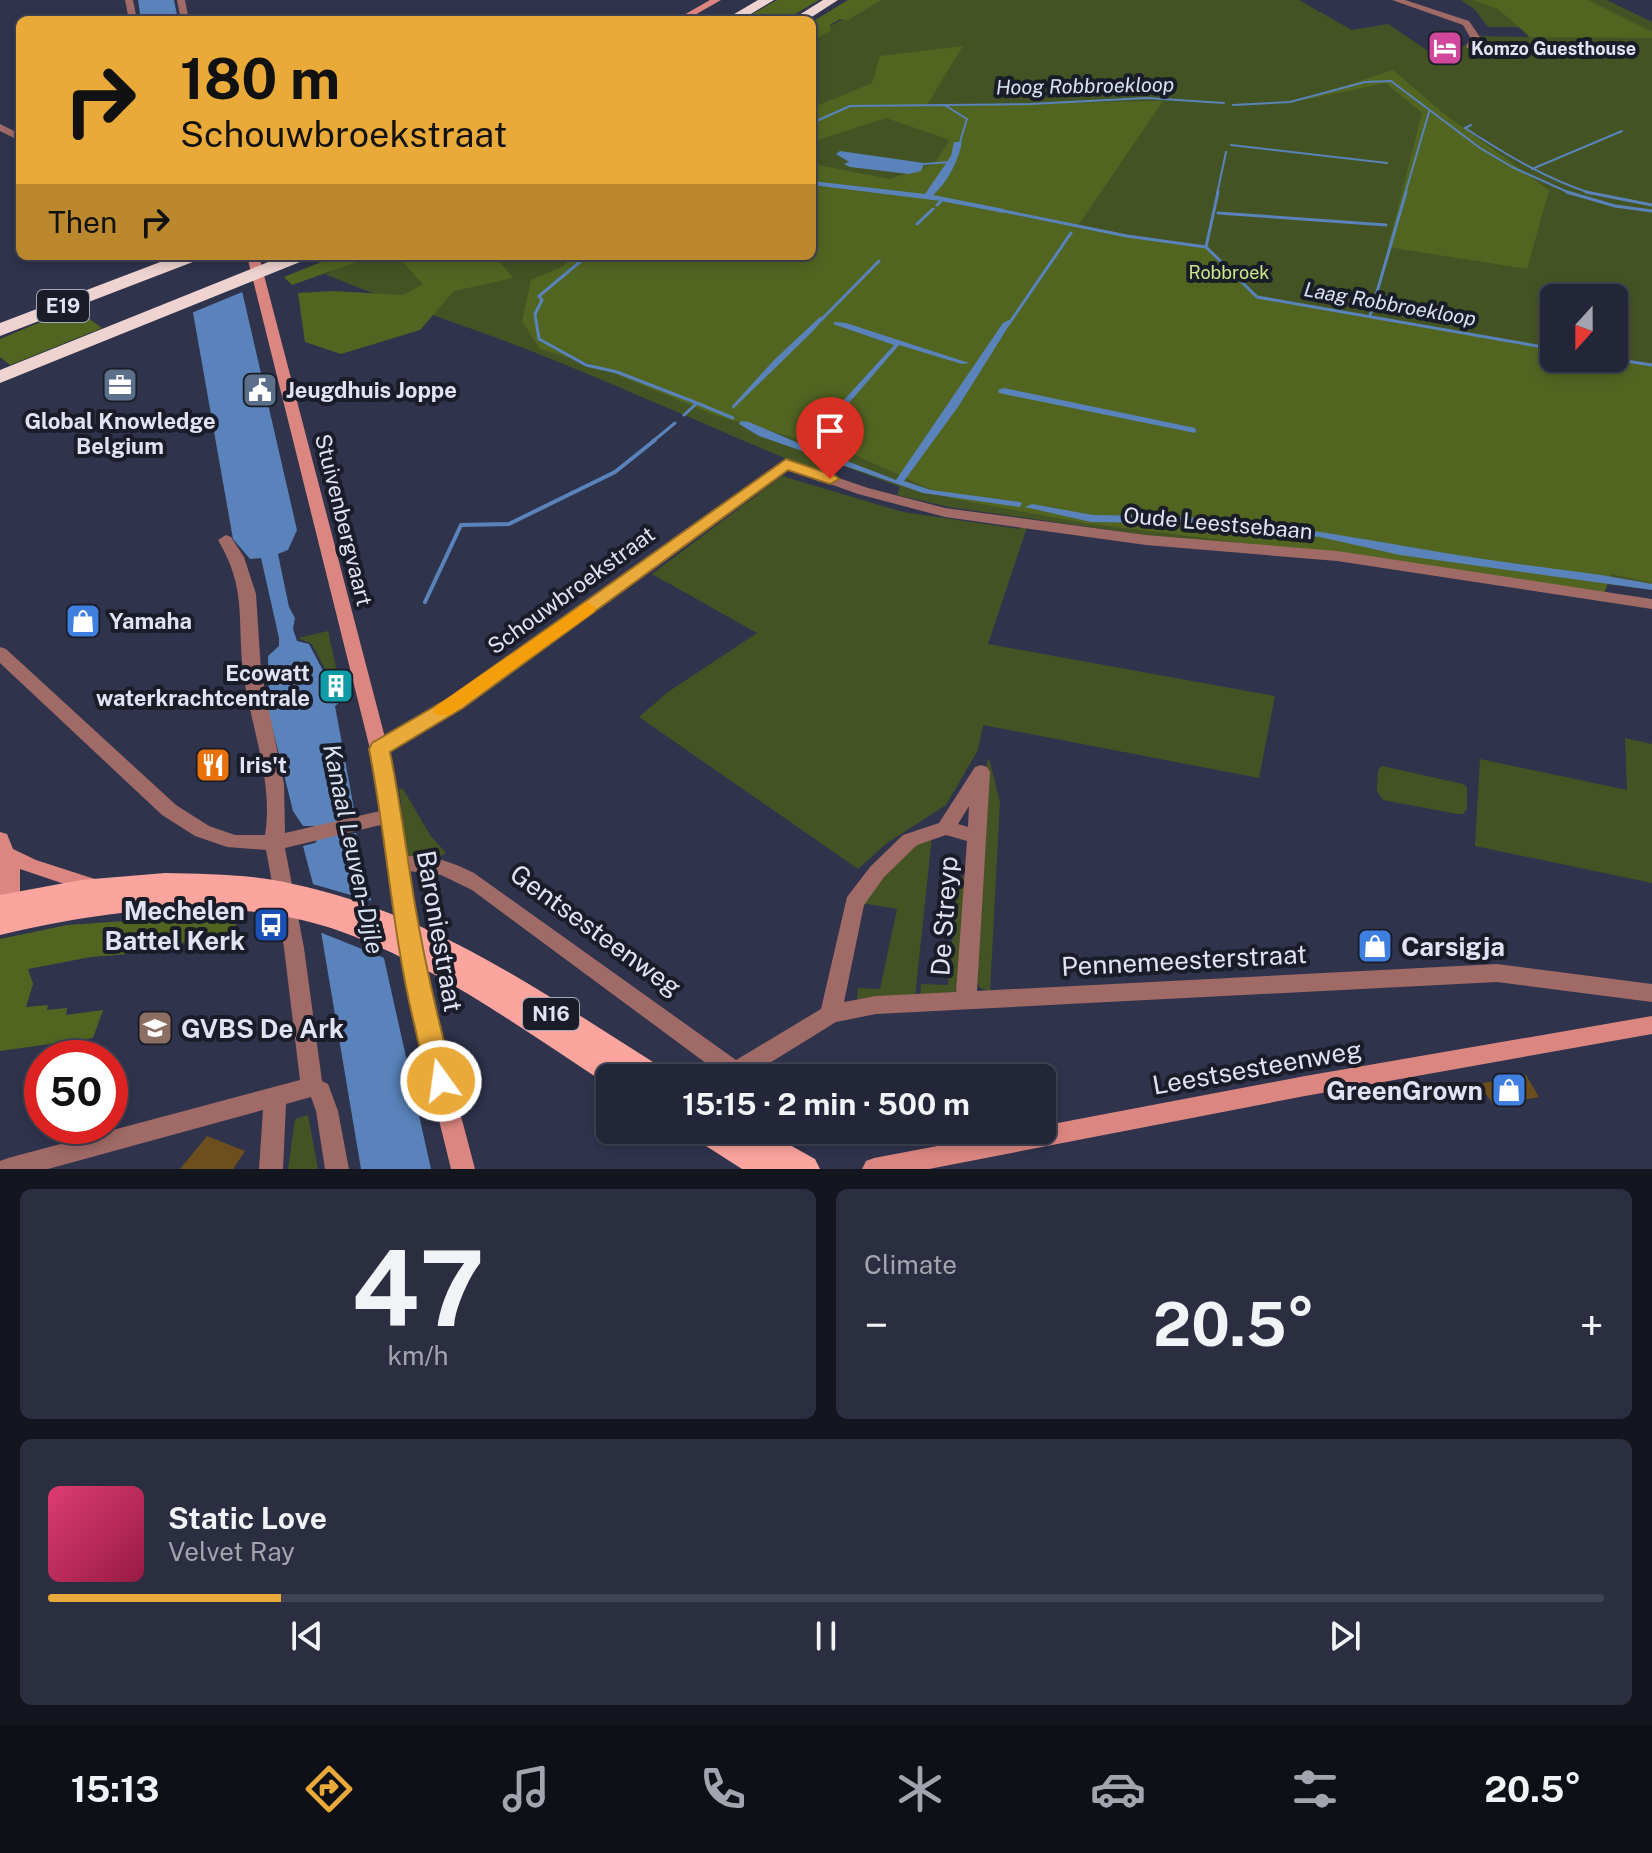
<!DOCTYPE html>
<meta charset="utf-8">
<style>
:root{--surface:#232639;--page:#2b2e41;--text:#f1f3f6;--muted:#a3a5ae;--line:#404353;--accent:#eaaa39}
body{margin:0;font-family:"Public Sans",sans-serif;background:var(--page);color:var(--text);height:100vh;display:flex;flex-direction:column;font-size:30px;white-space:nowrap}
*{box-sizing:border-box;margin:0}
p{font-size:26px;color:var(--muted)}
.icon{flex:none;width:44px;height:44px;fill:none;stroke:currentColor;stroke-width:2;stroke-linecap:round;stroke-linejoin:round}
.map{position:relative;height:1169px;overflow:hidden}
.sheet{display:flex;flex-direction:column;gap:20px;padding:20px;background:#13151f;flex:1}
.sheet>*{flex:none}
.top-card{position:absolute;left:16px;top:16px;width:800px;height:244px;border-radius:12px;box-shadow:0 4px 12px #0003,0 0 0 2px var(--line);background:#eaaa39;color:#111;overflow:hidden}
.needle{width:52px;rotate:201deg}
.fabs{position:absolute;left:1540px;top:284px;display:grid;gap:16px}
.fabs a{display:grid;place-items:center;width:88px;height:88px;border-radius:12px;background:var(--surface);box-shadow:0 4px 12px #0003,0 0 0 2px var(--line);font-size:40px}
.speed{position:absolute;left:24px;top:1040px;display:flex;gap:16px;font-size:40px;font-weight:700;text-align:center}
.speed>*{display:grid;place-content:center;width:104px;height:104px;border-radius:50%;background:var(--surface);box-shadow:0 4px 12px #0003,0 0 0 2px var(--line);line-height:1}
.speed .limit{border:12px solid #d22;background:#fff;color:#111}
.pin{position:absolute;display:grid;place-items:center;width:68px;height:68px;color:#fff;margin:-82px -34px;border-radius:50% 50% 50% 0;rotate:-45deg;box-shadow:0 0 8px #0007}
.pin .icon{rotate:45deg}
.me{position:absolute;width:88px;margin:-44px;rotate:346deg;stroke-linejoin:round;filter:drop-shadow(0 0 6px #0008)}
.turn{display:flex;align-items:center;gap:28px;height:168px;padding:0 32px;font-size:36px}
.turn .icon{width:104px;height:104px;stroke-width:2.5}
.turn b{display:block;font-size:56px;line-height:68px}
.then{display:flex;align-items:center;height:76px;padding:0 32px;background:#0003;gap:16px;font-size:30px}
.big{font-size:60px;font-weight:700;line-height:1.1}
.sheet .widget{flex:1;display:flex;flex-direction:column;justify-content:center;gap:12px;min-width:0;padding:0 28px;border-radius:12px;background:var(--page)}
.sheet .dial{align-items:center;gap:0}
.dial b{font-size:104px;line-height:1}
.song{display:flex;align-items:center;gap:24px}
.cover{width:96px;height:96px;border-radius:12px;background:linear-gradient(135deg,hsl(340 70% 55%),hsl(340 70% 35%))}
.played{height:8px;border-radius:4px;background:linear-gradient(90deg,var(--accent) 15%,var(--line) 15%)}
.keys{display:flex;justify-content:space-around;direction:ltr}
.heat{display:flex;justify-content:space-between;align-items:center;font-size:44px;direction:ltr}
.sheet .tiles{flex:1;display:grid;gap:20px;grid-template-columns:1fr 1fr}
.widget:last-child{grid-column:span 2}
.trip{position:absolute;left:596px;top:1064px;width:460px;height:80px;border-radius:12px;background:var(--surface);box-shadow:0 4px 12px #0003,0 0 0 2px var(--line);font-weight:700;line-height:80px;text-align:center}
.tabs{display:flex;height:128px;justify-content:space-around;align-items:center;background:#0e0f17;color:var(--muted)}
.tabs .icon{width:56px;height:56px}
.tabs .on{color:var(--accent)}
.tabs b{font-size:36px;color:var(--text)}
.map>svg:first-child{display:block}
.green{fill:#445324;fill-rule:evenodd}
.forest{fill:#516521}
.water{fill:#5983ba}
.pier{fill:#2f334c}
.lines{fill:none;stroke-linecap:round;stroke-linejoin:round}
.stream-far2{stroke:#5983ba;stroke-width:2}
.stream-far1{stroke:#5983ba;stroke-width:3}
.stream{stroke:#5983ba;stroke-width:4}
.building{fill:#6c4f1d}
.street{fill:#a06a66;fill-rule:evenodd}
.secondary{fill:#dc8681;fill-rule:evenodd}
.primary{fill:#fca49e;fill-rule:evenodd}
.highway{fill:#eed3d0;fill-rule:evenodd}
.route{fill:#eaaa39;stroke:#986e25;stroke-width:2}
.slow{fill:#f59e0b}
.labels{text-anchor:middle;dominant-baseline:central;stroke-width:8;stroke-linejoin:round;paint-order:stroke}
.far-poi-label{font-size:18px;font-weight:bold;fill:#e0e3f3;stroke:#1a1c27;text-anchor:start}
.far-park-label{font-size:18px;fill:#cae98a;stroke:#1a1c27}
.far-water-label{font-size:20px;font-style:italic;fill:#d7e3f2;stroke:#1a1c27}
.shield{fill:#1a1c27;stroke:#a5a7b6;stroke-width:2}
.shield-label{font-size:20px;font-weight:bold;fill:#e0e3f3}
.poi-label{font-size:22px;font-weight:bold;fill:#e0e3f3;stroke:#1a1c27;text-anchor:start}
.street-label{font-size:22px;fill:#e0e3f3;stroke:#1a1c27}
.water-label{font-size:24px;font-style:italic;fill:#d7e3f2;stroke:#1a1c27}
.near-poi-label{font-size:26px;font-weight:bold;fill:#e0e3f3;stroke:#1a1c27;text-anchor:end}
.near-street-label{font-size:26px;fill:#e0e3f3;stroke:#1a1c27}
</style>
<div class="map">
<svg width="1652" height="1169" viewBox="0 0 1652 1169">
<rect width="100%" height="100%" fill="#2f334c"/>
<path class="green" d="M 877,0 L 1299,0 L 1352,30 L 1388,24 L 1434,55 L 1459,49 L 1479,36 L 1529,37 L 1520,27 L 1488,27 L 1475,10 L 1461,0 L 1607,0 L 1652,22 L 1652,590 L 1460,564 L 1180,540 L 949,507 L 897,495 L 900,487 L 830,461 L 817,471 L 803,466 C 711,427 619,386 526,349 C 459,323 391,302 325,274 L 367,256 L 812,256 L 812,36 ZM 1554,298 L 1614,298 L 1614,358 L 1554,358 Z
M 782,476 L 903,512 L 1019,529 L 1021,526 L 1027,527 L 988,644 L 1275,696 L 1259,778 L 983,725 L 978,750 L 946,805 L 887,843 L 858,869 L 639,717 L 668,692 L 757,633 L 652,574 Z
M 328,631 L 339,681 L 331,681 L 312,644 L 298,638 Z
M 1625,738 L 1652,744 L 1652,883 L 1475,846 L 1480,759 L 1627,790 Z
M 989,758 L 1000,802 L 990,992 L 979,987 L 977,981 L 988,799 L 987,762 Z
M 1382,766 L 1463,784 L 1467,787 L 1467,809 L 1463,814 L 1457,814 L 1383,800 L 1377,791 L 1378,770 Z
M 399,788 L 403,789 L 430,835 L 446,853 C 435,860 418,864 407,854 Z
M 932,836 L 915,997 L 857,999 L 858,988 L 880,989 L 897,909 L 861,903 C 880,874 900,851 932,836 Z
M 958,876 L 968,877 L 957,989 L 953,995 L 920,996 L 921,984 L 948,985 Z
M 308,1115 L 318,1169 L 288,1169 L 295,1119 Z"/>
<path class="forest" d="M 777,0 L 819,0 L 785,20 L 742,20 Z
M 848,0 L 881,0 L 848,20 L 840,19 L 830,25 L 830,31 L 812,41 L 812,22 Z
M 1473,0 L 1588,0 L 1652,32 L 1652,38 L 1530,37 L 1498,9 Z
M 963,46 L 927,105 L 1163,101 L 1077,227 L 1207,248 L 1226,272 L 1262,298 L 1554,347 L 1554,358 L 1613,358 L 1652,365 L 1652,583 L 1611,574 L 1604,594 L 1379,560 L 1084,523 L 950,498 L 855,455 L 714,415 L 594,365 L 540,349 L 522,321 L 531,280 L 560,268 L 575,256 L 812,256 L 812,155 L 818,165 L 890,179 L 934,164 L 950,140 L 886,118 L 812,142 L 812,108 L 872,83 L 880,56 Z
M 1393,70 L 1443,113 L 1549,190 L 1527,269 L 1388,247 L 1422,113 L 1386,83 L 1299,101 Z
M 336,256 L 374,256 L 292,285 L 284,277 Z
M 397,256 L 495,256 L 513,278 L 454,291 L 420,330 L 341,354 L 305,342 L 298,293 L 333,291 L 403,295 L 423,284 Z
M 74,308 L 102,328 L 10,365 L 0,357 L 0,339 Z
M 183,917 L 237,920 L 232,944 L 131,941 L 127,954 L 91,957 L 28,969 L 33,984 L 26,1007 L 48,1005 L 47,1010 L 67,1008 L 66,1015 L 103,1010 L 93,1038 L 0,1051 L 0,939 L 67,925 Z"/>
<path class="water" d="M 138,0 L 174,0 L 178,20 L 141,20 Z
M 954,142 L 962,142 C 958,161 948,182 933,195 L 1004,209 L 1004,213 L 941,201 L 812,185 L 812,181 L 925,194 L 951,156 Z
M 840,151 L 924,163 L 924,164 L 921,171 L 909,174 L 850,167 L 844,164 L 849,162 L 836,154 Z
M 183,256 L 234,256 L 297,530 L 288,550 L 278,554 L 289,607 L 295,618 L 293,629 L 297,641 L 309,644 L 329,682 L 332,681 L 328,684 L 330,690 L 339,689 L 341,701 L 335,706 L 354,809 L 338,815 L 341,835 L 356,833 L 431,1169 L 361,1169 L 313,884 L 303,846 L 315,843 L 319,837 L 316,826 L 303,826 L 293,811 L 265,698 L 269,696 L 268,656 L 279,646 L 279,638 L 261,558 L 250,559 L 233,539 Z
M 820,317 L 824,318 L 813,331 L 733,409 L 732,406 L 774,360 Z
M 1009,320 L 1010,324 L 958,407 L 904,481 L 931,490 L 1020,502 L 1022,503 L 1020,507 L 923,493 L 759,436 L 739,424 L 741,421 L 749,422 L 803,445 L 894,345 L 833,324 L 835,322 L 846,323 L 969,363 L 962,364 L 899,345 L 811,447 L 896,480 L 1003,323 Z
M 1004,388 L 1195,428 L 1196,431 L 1195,433 L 999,393 L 998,390 Z
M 1032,504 L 1093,515 L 1157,516 L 1163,518 L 1165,523 L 1091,522 L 1025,507 Z
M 1171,517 C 1279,520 1383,544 1490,560 C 1544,568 1598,573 1652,584 L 1652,590 L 1400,555 L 1320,537 L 1169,521 Z"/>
<path class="pier" d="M 179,256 L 238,256 L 247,290 L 189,314 Z
M 309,883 L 375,902 L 387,959 L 317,931 Z"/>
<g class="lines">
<path class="stream-far2" d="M 1233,105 L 1290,102 L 1365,82 L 1391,81 L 1480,148 L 1512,167 L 1572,194
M 946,106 L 967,119 L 959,145
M 812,123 L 850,106 L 1030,104 L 1147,98 L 1224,103
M 1471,125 L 1465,128 C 1505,154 1546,179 1593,194
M 1231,145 L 1387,163
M 924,164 L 950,162
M 1532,169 L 1622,131
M 1217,194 L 1226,152
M 1405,194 L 1429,112"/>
<path class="stream-far1" d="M 1567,192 L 1615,206 L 1652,211
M 1586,192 L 1652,205
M 937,205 L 941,201
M 1004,211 L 1127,236 L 1206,247 L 1257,297 L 1554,349
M 1218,213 L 1386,225
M 917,224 L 933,209
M 1206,247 L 1218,192
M 587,256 L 539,296 L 542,300 L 535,314 L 539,339 L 586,365 L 617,372 L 697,403 L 684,415
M 1370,316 L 1406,192
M 821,320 L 879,261
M 1008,325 L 1071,233
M 1607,358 L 1652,365
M 697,403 L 733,418
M 652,442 L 675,423"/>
<path class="stream" d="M 425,602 L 461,525 L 509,524 L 615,472 L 655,440"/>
</g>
<path class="building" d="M 1526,1075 L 1539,1097 L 1494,1105 L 1478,1084 Z
M 207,1136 L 245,1151 L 233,1169 L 180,1169 Z"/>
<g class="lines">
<path class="street" d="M 125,0 L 133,0 L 137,20 L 129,20 Z
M 177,0 L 185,0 L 189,20 L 181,20 Z
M 1392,0 L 1405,0 L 1469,21 L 1480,37 L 1476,47 L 1471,50 L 1466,47 L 1470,37 L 1463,25 Z
M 0,124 L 20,134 L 20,141 L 0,131 Z
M 786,460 L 868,488 L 945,508 L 1146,535 L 1337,551 L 1652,599 L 1652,609 L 1337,561 L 1146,545 L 945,517 L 858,494 L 788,469 L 462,707 L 385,754 L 373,754 L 370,749 L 373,744 L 450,699 Z
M 226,535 L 231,537 L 244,557 L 256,594 L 261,671 L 284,784 L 285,833 L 393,808 L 400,810 L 402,815 L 400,820 L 393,822 L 285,848 L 304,948 L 322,1081 L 328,1084 L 338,1111 L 349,1169 L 325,1169 L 316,1111 L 311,1097 L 286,1104 L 283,1169 L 259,1169 L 263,1110 L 48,1169 L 0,1169 L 0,1161 L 8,1158 L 300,1080 L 284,948 L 266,850 L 227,847 L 195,836 L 162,815 L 0,663 L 0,647 L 6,649 L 176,805 L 209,826 L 235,835 L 265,835 C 274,780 250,726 243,671 C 237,619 247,589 218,540 Z
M 981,765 L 987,767 L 990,772 L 977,991 L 1497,964 L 1652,984 L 1652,1002 L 1497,982 L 876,1014 L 836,1022 L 752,1074 L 753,1078 L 726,1078 L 472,890 L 441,875 L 392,869 L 389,864 L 392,859 C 419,850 451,861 474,873 L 736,1060 L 821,1009 L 847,897 L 870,867 L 903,835 L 939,823 L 975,767 ZM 969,806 L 968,827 L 958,824 ZM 946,835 L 967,841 L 956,992 L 876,996 L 844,1002 L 864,905 L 884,877 L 917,845 Z"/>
<path class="secondary" d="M 710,0 L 721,0 L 686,20 L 675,20 Z
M 247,256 L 259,256 L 388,749 C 406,829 412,910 429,991 C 442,1051 460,1110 475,1169 L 451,1169 C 437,1110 420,1050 408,991 C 392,910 386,829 370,749 Z
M 0,832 L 7,834 L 13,849 L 36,860 L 104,882 L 107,887 L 104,892 L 97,895 L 20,869 L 20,902 L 17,908 L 10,910 L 3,908 L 0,902 Z
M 1652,1016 L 1652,1034 L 1305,1096 L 929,1169 L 862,1169 L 866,1161 L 874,1158 L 1022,1130 L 1042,1130 L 1042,1126 L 1305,1076 Z"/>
<path class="primary" d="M 165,873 C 208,874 251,874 293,884 C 432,913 546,995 664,1069 L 668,1078 L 610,1078 L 610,1086 C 527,1033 446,972 353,936 C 240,892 115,908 0,935 L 0,895 L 81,880 Z
M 691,1130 L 763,1130 L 815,1159 L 820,1169 L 742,1169 L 695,1139 Z"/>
<path class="highway" d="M 758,0 L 774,0 L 741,20 L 724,20 Z
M 823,0 L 838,0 L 807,20 L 791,20 Z
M 176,256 L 201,256 L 198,260 L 0,336 L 0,323 Z
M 283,256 L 308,256 L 305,260 L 0,383 L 0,370 Z"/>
</g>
<path class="route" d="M 786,459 L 836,476 L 839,479 L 830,484 L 788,470 L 463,708 L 390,752 C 400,801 406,849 414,899 C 424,960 438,1020 454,1081 L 450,1088 L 441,1092 L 432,1088 C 423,1068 419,1044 414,1023 C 392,933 387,840 369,749 L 372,743 L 449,698 Z"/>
<path class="slow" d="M 587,602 L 596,608 L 594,612 L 450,715 L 436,715 L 433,711 L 436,706 Z"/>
<defs>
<symbol id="hotel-square" viewBox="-11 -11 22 22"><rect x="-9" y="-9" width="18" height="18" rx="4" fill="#d1479c" stroke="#1a1c27"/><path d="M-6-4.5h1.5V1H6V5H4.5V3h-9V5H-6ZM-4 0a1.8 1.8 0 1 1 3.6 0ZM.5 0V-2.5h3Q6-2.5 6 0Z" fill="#fff"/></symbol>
<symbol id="office-square" viewBox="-11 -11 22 22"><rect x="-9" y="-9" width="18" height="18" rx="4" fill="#5c6f8a" stroke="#1a1c27"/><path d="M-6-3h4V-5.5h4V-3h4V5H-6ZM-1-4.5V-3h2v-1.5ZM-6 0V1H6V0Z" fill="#fff"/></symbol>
<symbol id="civic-square" viewBox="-11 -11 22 22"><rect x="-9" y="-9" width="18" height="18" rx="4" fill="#5c6f8a" stroke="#1a1c27"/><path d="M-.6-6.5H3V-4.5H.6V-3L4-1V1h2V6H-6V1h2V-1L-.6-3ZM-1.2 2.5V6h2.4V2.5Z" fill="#fff"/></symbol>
<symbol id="shop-square" viewBox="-11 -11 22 22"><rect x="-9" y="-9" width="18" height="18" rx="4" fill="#3f7fe0" stroke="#1a1c27"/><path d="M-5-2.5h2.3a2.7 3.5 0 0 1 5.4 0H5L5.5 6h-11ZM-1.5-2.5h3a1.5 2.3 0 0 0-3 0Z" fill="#fff"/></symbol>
<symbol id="building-square" viewBox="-11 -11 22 22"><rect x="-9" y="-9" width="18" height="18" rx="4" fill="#0f9aa8" stroke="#1a1c27"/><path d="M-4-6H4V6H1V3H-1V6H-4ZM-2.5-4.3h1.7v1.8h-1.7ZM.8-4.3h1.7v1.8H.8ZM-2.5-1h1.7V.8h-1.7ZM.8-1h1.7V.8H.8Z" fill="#fff"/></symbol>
<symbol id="restaurant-square" viewBox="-11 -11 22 22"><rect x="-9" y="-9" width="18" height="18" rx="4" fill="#e8710a" stroke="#1a1c27"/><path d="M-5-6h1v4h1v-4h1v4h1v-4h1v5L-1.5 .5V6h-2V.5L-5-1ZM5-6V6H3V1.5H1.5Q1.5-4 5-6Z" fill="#fff"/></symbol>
<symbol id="bus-square" viewBox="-11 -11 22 22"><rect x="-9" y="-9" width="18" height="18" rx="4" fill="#1a4fb4" stroke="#1a1c27"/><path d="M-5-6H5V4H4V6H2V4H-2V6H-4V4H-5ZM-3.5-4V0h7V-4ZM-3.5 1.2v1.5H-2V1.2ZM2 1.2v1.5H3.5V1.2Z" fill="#fff"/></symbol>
<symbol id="school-square" viewBox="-11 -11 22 22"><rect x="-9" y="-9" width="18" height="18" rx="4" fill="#8d6e63" stroke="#1a1c27"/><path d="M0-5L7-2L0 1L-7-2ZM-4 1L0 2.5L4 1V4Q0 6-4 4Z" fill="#fff"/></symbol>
</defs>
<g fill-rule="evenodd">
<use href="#hotel-square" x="1425" y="28" width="40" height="40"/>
<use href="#office-square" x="100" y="365" width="40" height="40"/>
<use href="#civic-square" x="240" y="370" width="40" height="40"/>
<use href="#shop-square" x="63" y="601" width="40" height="40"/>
<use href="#building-square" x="316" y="666" width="40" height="40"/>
<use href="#restaurant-square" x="193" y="745" width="40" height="40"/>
<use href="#bus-square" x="251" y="905" width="40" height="40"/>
<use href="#shop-square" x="1355" y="926" width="40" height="40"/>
<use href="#school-square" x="135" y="1008" width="40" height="40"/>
<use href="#shop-square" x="1489" y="1070" width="40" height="40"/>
</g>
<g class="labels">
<g class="far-poi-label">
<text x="1471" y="48">Komzo Guesthouse</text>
</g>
<g class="far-park-label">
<text x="1229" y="272">Robbroek</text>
</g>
<g class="far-water-label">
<text transform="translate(1085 86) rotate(-1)">Hoog Robbroekloop</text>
<text transform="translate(1390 304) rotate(10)">Laag Robbroekloop</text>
</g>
<g class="shield">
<rect x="37" y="290" width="52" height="32" rx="6"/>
<rect x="523" y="998" width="56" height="32" rx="6"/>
</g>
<g class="shield-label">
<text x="63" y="306">E19</text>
<text x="551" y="1014">N16</text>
</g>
<g class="poi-label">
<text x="286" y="390">Jeugdhuis Joppe</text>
<text x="120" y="421" text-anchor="middle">Global Knowledge<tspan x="120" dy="25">Belgium</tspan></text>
<text x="109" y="621">Yamaha</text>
<text x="310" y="673" text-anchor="end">Ecowatt<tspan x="310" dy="25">waterkrachtcentrale</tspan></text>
<text x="239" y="765">Iris't</text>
</g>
<g class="street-label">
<text transform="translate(344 520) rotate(76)">Stuivenbergvaart</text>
<text transform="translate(1218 523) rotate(5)">Oude Leestsebaan</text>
<text transform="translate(571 590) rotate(-36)">Schouwbroekstraat</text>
</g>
<g class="water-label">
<text transform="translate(354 849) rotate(78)">Kanaal Leuven-Dijle</text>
</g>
<g class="near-poi-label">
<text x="245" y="910">Mechelen<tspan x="245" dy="30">Battel Kerk</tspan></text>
<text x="1401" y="946" text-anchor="start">Carsigja</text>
<text x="181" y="1028" text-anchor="start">GVBS De Ark</text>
<text x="1483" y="1090">GreenGrown</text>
</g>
<g class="near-street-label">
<text transform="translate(944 916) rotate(-86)">De Streyp</text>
<text transform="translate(596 930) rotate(36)">Gentsesteenweg</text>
<text transform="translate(440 931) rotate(80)">Baroniestraat</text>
<text transform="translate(1184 960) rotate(-3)">Pennemeesterstraat</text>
<text transform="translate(1257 1067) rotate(-10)">Leestsesteenweg</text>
</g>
</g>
</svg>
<div class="fabs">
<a><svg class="needle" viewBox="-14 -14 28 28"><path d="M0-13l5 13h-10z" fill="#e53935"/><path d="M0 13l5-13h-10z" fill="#a3a5ae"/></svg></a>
</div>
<div class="speed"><div class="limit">50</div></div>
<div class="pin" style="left:830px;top:479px;background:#d93025"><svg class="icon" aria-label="arrive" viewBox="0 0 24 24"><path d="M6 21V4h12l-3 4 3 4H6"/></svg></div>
<svg class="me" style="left:441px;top:1081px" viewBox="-20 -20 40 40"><circle r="17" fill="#eaaa39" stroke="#fff" stroke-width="3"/><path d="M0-11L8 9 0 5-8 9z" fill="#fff"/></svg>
<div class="trip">15:15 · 2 min · 500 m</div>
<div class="top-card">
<div class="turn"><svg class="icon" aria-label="right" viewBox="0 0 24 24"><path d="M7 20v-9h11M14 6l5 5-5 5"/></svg><div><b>180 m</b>Schouwbroekstraat</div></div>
<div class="then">Then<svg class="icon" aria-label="right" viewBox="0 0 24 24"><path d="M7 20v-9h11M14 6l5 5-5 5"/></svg></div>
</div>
</div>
<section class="sheet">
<div class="tiles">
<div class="widget dial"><b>47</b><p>km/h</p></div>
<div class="widget"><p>Climate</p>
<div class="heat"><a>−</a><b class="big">20.5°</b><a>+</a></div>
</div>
<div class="widget">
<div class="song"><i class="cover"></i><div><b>Static Love</b><p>Velvet Ray</p></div></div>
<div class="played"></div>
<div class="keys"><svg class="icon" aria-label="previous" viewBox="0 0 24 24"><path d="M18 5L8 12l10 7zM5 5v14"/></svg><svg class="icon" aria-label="pause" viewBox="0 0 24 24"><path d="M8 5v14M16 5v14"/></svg><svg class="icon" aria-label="next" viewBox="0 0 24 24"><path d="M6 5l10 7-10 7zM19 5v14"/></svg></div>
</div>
</div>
</section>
<nav class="tabs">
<b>15:13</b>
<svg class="icon on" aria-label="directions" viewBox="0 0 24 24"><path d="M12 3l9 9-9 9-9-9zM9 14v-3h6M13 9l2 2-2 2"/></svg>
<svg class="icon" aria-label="music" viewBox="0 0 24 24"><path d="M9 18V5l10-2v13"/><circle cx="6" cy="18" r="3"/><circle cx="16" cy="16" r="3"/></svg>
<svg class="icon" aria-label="phone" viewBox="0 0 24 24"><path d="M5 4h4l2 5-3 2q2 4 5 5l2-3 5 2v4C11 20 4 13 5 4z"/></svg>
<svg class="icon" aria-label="climate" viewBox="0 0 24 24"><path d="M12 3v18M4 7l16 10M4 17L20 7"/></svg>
<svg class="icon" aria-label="car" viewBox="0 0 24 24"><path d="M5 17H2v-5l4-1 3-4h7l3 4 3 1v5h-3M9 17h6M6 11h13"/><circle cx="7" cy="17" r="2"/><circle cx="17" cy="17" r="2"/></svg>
<svg class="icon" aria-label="filters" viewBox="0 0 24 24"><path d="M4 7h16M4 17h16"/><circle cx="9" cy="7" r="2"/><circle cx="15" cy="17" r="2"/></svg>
<b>20.5°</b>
</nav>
